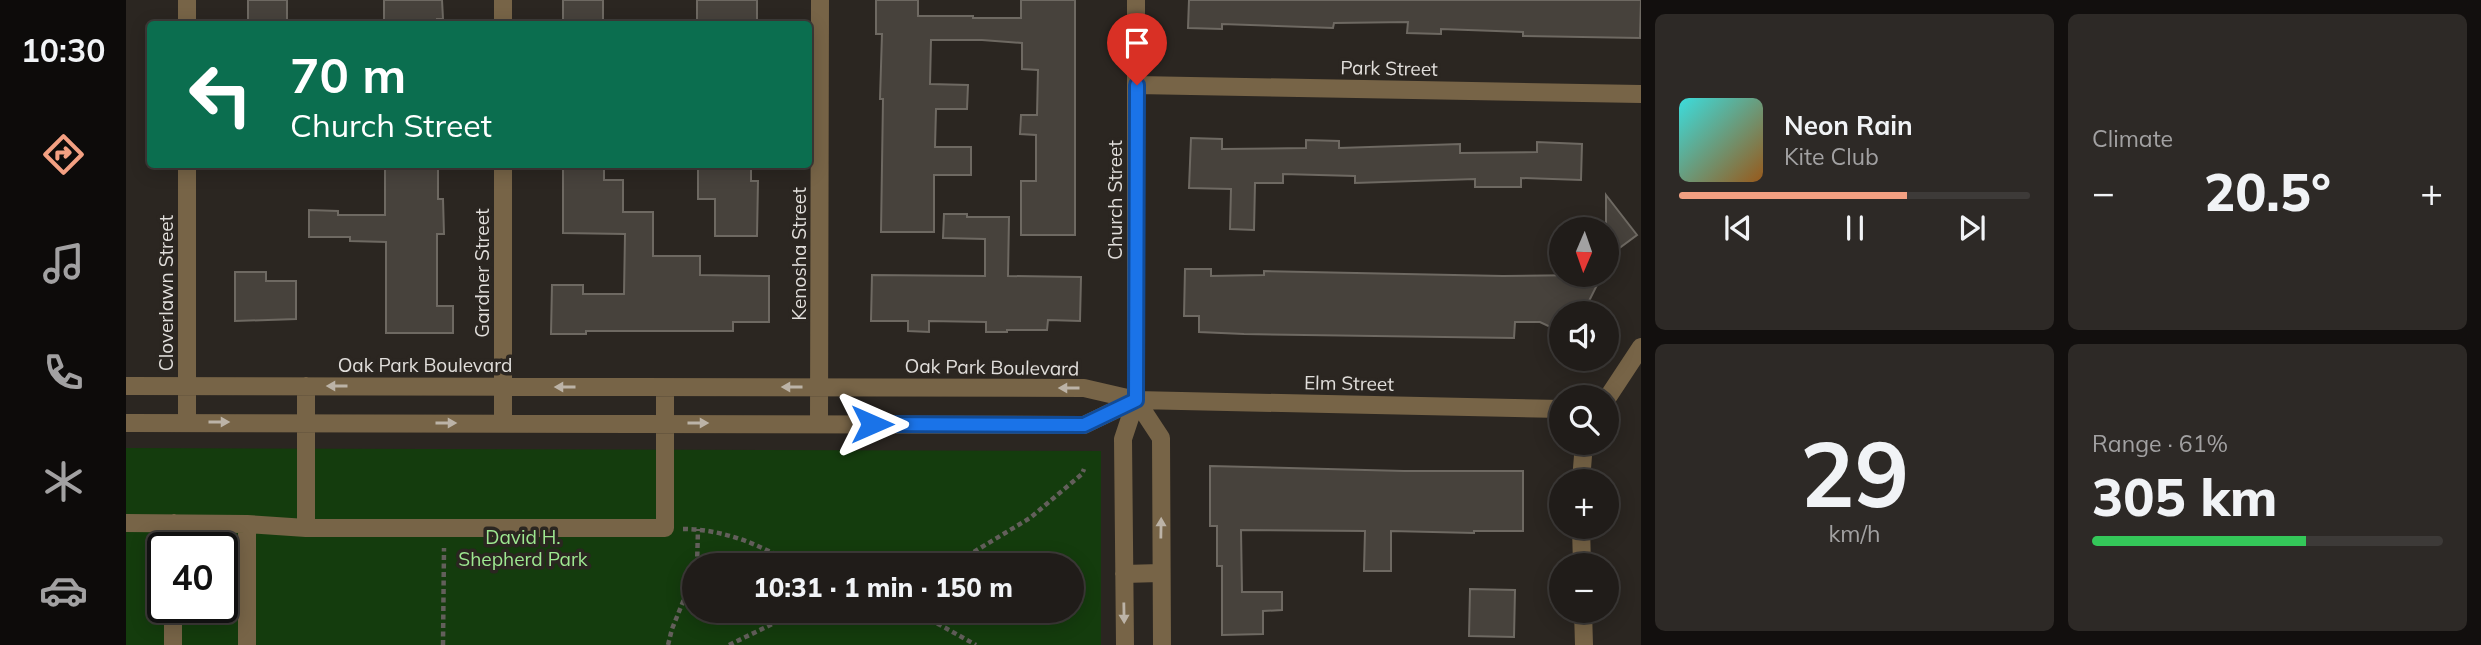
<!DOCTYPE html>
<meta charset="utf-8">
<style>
:root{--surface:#201c19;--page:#2d2926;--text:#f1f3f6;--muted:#a2a1a2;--line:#3d3a38;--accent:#f3a082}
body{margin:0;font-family:Mulish,sans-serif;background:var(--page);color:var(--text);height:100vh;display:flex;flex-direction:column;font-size:26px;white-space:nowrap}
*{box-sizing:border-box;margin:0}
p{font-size:23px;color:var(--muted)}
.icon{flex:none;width:38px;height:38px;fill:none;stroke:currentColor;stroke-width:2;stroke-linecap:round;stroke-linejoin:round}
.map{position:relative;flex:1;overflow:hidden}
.sheet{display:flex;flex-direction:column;gap:14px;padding:14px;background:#120f0e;width:840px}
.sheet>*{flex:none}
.top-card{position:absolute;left:21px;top:21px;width:665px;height:147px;border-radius:7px;box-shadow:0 4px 18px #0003,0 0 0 2px var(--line);background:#0b6e4f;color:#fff;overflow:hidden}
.needle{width:46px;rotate:182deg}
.fabs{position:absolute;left:1423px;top:217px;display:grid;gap:14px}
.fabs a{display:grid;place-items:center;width:70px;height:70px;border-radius:50%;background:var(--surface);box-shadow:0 4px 18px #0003,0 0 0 2px var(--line);font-size:35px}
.speed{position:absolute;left:21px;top:532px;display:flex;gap:14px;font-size:35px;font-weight:700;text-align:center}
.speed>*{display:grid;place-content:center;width:91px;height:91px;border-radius:50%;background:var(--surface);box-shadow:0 4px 18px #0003,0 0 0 2px var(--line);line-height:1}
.speed .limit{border:4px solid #111;border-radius:10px;background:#fff;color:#111}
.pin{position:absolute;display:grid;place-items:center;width:60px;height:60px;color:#fff;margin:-72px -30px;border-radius:50% 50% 50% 0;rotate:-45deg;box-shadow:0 0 7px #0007}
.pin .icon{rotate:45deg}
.me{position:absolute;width:77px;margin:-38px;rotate:90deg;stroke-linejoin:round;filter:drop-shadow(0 0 5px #0008)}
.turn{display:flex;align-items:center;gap:24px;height:147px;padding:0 28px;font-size:32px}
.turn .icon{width:91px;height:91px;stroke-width:2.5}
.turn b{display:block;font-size:49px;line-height:60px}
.big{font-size:52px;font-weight:800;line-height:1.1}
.sheet .card{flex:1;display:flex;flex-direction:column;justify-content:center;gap:10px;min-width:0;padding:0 24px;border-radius:10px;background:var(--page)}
.sheet .dial{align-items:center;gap:0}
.dial b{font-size:91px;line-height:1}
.song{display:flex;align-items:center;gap:21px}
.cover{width:84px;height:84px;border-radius:10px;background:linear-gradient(135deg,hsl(180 70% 55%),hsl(30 70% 35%))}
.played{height:7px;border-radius:4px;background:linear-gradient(90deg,var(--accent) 65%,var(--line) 65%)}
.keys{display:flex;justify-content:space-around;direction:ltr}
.heat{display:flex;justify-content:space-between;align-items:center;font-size:38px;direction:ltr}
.charge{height:10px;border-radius:5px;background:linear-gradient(90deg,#34c759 61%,var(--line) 0)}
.sheet .tiles{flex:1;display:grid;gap:14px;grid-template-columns:repeat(2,1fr)}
.trip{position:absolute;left:556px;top:553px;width:402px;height:70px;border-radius:35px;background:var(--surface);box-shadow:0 4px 18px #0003,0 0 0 2px var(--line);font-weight:800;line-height:70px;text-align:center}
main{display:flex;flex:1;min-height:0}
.tab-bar{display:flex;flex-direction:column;width:126px;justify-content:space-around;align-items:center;background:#0d0b0a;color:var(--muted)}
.tab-bar .icon{width:49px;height:49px}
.tab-bar .active{color:var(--accent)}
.tab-bar b{font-size:32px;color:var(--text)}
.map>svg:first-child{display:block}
.green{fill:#143c0d;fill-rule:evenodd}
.building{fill:#47423c;stroke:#6e6962;stroke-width:2}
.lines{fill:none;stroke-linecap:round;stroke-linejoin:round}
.path{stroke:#635f5b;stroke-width:4.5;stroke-dasharray:5 3.5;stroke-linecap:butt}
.minor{stroke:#776447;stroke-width:18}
.oneway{fill:#bcb3a7}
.route-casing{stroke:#114b97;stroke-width:18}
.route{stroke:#1a73e8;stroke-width:12}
.labels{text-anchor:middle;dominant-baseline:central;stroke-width:7;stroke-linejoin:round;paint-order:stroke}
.street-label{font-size:19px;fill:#e1dedb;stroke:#2b2621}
.park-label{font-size:19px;fill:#9ee891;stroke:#2b2621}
</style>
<main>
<nav class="tab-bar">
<b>10:30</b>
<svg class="icon active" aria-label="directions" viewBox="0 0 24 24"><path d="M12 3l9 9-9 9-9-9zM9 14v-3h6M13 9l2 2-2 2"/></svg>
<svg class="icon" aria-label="music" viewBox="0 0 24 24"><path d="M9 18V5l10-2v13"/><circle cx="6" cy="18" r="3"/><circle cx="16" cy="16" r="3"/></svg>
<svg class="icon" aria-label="phone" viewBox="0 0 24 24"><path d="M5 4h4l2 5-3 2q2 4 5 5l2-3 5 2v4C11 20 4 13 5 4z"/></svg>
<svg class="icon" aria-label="climate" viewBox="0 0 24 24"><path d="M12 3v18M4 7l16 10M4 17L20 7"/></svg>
<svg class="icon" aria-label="car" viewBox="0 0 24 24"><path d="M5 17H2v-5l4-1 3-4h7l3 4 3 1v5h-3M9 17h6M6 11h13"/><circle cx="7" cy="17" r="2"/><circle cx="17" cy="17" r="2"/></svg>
</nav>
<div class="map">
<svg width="1515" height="645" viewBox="0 0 1515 645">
<rect width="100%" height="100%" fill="#2b2621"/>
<path class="green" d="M 0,448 L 975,451 L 975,645 L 0,645 ZM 37,548 L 96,548 L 96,607 L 37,607 ZM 569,565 L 947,565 L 947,611 L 569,611 Z"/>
<path class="building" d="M 122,0 L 161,0 L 161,24 L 122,24 Z
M 258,0 L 316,0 L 317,19 L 311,19 L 311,24 L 258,24 Z
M 437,0 L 477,0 L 477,24 L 437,24 Z
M 571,0 L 631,0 L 631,22 L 625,22 L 625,24 L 571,24 Z
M 750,0 L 792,0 L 792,16 L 847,16 L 847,18 L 895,18 L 895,0 L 949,0 L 949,235 L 895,235 L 895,181 L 910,181 L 910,135 L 894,134 L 895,115 L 911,115 L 912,70 L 896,69 L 896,43 L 856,40 L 805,40 L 804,84 L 842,85 L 841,109 L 810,109 L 809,147 L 845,147 L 845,175 L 808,175 L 808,232 L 755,232 L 757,99 L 754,99 L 756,34 L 750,34 Z
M 1063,0 L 1515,0 L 1514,38 L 1397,36 L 1397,32 L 1315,29 L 1315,34 L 1281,33 L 1282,22 L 1208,23 L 1207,28 L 1096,24 L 1096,29 L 1062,28 Z
M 1065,138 L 1096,139 L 1096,149 L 1180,148 L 1180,140 L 1213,141 L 1213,148 L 1334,144 L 1334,153 L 1411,152 L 1411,142 L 1456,144 L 1455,180 L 1395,178 L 1395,187 L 1349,187 L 1349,179 L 1229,183 L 1229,176 L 1157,174 L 1157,183 L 1129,183 L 1128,230 L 1104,229 L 1105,189 L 1063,188 Z
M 259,164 L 312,164 L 312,199 L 317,199 L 318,234 L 311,234 L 311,306 L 327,306 L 327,333 L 260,333 L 260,242 L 224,241 L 224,237 L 183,237 L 183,210 L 212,211 L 212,215 L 259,215 Z
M 437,164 L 478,164 L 478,180 L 497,180 L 497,212 L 527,212 L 527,256 L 574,256 L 574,275 L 643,276 L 643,322 L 607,322 L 607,331 L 460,331 L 460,334 L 425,334 L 426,285 L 457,285 L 457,294 L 498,294 L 499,234 L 437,233 Z
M 572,164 L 625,164 L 625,181 L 632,181 L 631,236 L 589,236 L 589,199 L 572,199 Z
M 1480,195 L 1511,235 L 1480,258 Z
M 818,214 L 841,214 L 841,217 L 883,217 L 882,276 L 955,277 L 954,321 L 922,320 L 921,330 L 881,330 L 881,332 L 860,332 L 860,322 L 803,321 L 803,332 L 782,331 L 782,321 L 745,321 L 746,275 L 859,276 L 859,239 L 817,238 Z
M 1059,269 L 1085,269 L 1085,276 L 1138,275 L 1138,271 L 1377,276 L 1460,275 L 1473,281 L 1457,313 L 1435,313 L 1435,332 L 1414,322 L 1389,322 L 1388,338 L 1118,334 L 1073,332 L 1073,316 L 1058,316 Z
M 109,272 L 140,272 L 140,281 L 170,281 L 170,319 L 109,321 Z
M 1084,466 L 1278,471 L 1397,471 L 1397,531 L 1348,531 L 1348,533 L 1265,531 L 1265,571 L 1238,571 L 1239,531 L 1115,530 L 1116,592 L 1156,592 L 1156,610 L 1137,611 L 1137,634 L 1096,635 L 1096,566 L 1091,566 L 1091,526 L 1084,526 Z
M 1344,589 L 1389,590 L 1388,637 L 1343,636 Z"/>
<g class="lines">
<path class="path" d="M 557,529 C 583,529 610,536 634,547 C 648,553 661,561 676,565
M 571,565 L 572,529
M 826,565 L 904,518 L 956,474 L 958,469
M 789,611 L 850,645
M 317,645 L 318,548
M 542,645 L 546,629 L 569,572
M 603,645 L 673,611"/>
<path class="minor" d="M 61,0 L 61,24
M 377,24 L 377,0
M 1011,85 L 1515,94
M 377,164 L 377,423
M 0,386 L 958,388 L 1010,400 L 1435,409
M 1010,400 L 1035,438 L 1036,645
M 1480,400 L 1515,347
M 61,422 L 61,164
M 0,423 L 958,425 L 1010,400
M 693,423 L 694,0
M 1455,481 L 1458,443
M 0,523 L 121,524 L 180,528 L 539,528 L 539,388
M 1455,527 L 1456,565
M 180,528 L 180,386
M 48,548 L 48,523
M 998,574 L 1034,573
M 1457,611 L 1458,645
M 47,645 L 47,607
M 121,645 L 121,524
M 999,645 L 997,439 L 1010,400 L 1010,0"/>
</g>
<defs><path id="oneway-solid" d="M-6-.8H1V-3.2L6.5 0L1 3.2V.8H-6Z" transform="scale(1.75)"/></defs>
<g class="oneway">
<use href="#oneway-solid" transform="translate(211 386) rotate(-180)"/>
<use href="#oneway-solid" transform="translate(439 387) rotate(-180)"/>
<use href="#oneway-solid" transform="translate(666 387) rotate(180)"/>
<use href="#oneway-solid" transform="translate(943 388) rotate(-180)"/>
<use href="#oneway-solid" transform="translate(93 422)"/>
<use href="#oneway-solid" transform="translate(320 423)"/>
<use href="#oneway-solid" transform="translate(572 423)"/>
<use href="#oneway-solid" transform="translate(1035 528) rotate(-89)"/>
<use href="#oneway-solid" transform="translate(998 613) rotate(89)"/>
</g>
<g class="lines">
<defs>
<path id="route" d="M 746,424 L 958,425 L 1010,400 L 1011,85"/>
</defs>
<use href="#route" class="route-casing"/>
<use href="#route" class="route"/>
</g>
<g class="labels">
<g class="street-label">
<text transform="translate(1263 68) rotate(1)">Park Street</text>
<text transform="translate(989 200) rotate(-90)">Church Street</text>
<text transform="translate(673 254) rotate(-90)">Kenosha Street</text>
<text transform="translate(356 273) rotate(-90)">Gardner Street</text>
<text transform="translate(40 293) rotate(-90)">Cloverlawn Street</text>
<text x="299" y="365">Oak Park Boulevard</text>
<text transform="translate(866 367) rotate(1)">Oak Park Boulevard</text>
<text transform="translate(1223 383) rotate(1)">Elm Street</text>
</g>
<g class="park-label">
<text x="397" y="537">David H.<tspan x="397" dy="22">Shepherd Park</tspan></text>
</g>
</g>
</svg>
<div class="fabs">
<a><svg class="needle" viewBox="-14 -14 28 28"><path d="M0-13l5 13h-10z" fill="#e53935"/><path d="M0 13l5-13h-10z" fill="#a2a1a2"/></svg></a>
<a><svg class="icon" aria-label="sound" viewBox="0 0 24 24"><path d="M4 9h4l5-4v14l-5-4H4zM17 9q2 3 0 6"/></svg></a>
<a><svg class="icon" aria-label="search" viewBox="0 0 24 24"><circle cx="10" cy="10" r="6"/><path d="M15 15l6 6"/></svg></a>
<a>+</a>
<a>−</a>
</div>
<div class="speed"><div class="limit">40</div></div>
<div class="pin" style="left:1011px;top:85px;background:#d93025"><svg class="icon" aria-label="arrive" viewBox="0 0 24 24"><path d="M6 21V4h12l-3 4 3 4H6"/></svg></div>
<svg class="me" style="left:746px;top:424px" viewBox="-20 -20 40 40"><path d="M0-17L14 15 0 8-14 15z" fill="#1a73e8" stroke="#fff" stroke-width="4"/></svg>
<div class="trip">10:31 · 1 min · 150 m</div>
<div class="top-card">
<div class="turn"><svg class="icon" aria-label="left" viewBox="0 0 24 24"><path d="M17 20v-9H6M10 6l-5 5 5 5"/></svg><div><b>70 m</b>Church Street</div></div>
</div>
</div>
<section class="sheet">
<div class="tiles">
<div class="card">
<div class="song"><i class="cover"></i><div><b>Neon Rain</b><p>Kite Club</p></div></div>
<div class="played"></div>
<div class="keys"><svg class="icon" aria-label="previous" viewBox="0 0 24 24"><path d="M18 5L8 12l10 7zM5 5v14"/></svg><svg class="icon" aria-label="pause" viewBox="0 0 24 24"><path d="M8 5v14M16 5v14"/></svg><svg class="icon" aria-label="next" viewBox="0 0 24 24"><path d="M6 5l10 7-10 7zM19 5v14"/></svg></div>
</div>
<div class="card"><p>Climate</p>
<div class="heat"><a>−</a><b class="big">20.5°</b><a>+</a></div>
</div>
<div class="card dial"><b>29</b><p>km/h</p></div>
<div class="card"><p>Range · 61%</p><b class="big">305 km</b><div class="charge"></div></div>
</div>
</section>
</main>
